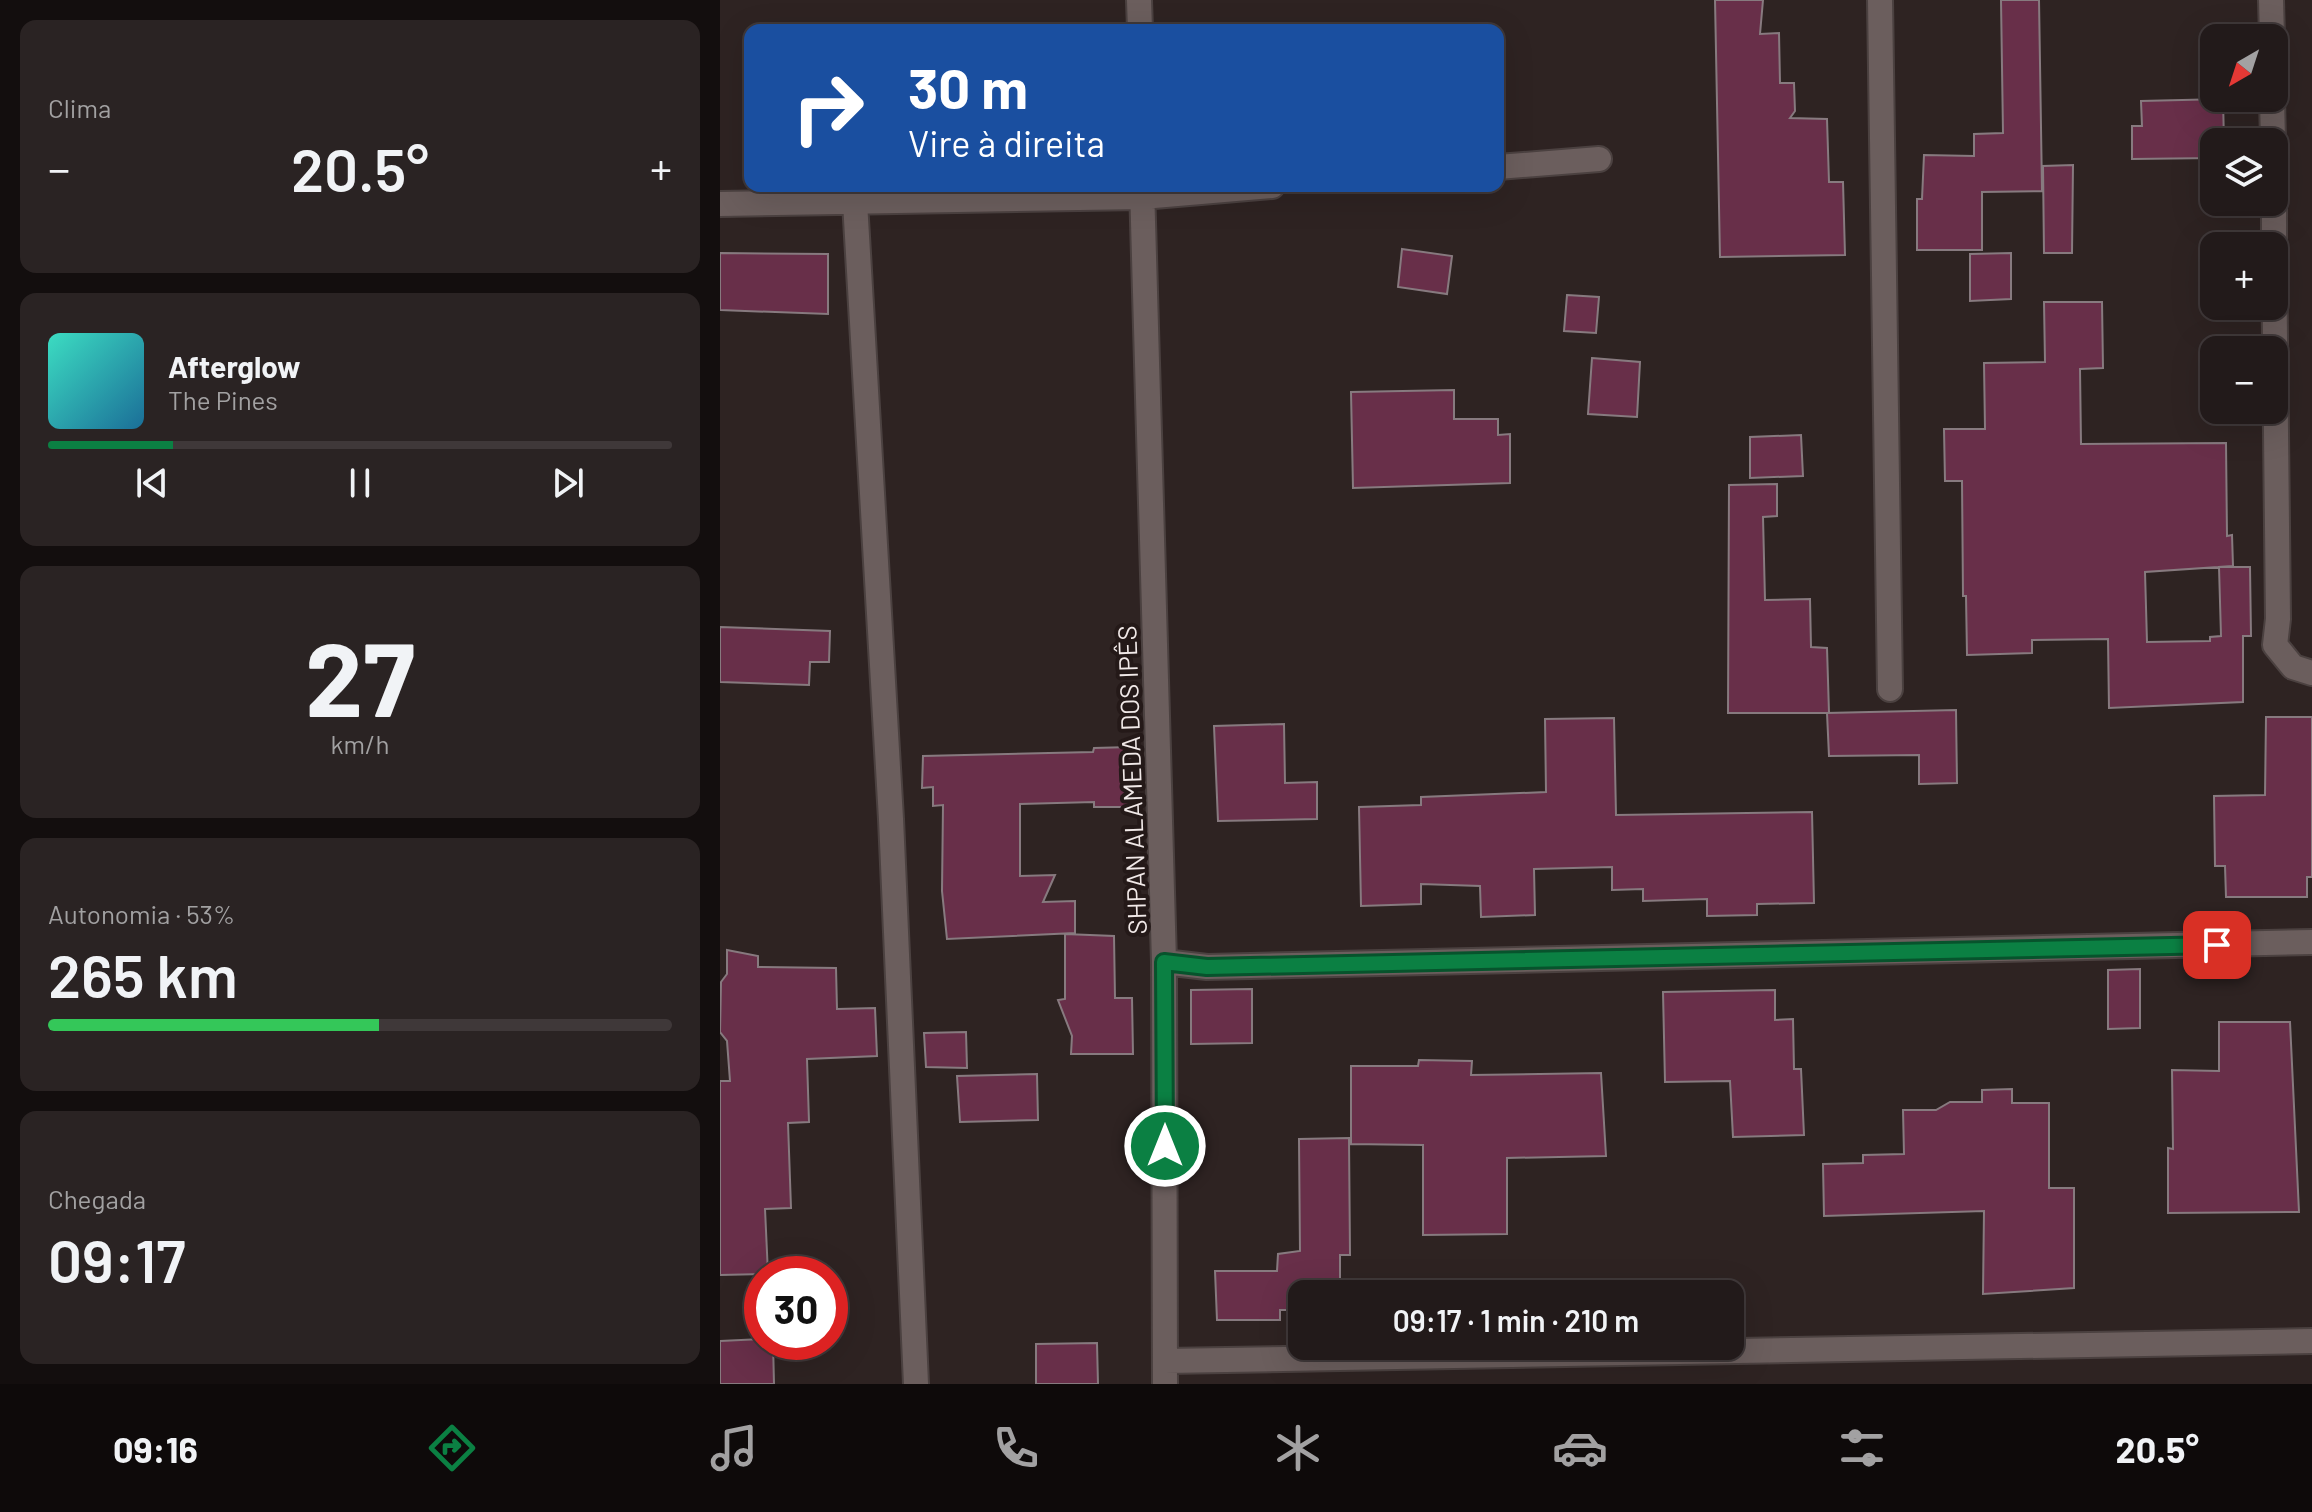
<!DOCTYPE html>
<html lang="pt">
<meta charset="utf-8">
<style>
:root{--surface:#221a1a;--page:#2a2323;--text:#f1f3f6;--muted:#a2a1a2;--line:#3f3839;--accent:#0b8043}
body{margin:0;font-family:Barlow,sans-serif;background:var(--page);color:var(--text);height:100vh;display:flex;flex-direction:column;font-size:30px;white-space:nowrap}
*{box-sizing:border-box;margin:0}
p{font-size:26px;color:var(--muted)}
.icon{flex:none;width:44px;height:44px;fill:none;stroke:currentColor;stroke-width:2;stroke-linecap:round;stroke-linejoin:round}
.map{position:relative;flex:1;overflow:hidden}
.details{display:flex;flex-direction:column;gap:20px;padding:20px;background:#130e0e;width:720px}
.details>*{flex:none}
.banner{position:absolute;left:24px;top:24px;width:760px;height:168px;border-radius:16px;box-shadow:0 8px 32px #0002,0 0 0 2px var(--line);background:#1a4fa0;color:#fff;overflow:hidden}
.needle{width:52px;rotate:219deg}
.buttons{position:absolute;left:1480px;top:24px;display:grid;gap:16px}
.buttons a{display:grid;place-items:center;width:88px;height:88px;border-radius:16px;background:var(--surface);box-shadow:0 8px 32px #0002,0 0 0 2px var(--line);font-size:40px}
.speed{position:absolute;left:24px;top:1256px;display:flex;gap:16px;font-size:40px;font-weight:700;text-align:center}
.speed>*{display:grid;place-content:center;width:104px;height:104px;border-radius:50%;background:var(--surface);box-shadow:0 8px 32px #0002,0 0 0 2px var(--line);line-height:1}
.speed .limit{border:12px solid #d22;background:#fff;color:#111}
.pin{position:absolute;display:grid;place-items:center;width:68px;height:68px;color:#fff;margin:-34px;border-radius:16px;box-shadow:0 4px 12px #0006}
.me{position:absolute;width:88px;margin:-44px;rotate:0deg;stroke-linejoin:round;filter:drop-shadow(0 0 6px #0008)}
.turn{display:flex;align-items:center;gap:28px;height:168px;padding:0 32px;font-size:36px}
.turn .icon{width:104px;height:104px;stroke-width:2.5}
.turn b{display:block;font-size:56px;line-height:68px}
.big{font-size:60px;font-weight:600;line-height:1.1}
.details .card{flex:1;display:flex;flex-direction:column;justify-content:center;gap:12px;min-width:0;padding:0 28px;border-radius:16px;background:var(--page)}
.details .dial{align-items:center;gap:0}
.dial b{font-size:104px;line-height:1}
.song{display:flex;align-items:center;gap:24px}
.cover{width:96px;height:96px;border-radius:12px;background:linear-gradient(135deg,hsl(170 70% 55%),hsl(200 70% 35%))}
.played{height:8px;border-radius:4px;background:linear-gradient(90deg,var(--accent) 20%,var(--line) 20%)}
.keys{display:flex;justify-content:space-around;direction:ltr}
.heat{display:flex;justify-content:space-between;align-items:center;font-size:44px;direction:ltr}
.charge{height:12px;border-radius:6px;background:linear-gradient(90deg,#34c759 53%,var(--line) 0)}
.trip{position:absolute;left:568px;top:1280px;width:456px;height:80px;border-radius:16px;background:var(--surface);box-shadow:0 8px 32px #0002,0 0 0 2px var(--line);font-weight:600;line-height:80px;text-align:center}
.dock{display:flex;height:128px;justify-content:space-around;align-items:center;background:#0e0a0a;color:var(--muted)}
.dock .icon{width:56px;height:56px}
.dock .on{color:var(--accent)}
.dock b{font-size:36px;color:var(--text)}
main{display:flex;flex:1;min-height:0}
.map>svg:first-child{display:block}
.building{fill:#682f49;stroke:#877a7f;stroke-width:2}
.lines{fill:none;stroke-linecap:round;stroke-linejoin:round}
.minor-casing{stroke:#4b4140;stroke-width:28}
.minor{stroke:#6b5e5d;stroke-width:24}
.route-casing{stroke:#07532c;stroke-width:20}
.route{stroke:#0b8043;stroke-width:14}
.labels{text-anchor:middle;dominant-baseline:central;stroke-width:8;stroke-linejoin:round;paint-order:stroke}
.street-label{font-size:26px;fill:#f1e9e8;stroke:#241918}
</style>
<main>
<section class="details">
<div class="card"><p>Clima</p>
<div class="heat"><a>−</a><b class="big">20.5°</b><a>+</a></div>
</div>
<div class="card">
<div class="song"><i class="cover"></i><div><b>Afterglow</b><p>The Pines</p></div></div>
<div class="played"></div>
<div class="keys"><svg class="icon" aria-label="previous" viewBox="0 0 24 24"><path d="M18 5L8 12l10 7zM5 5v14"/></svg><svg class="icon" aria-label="pause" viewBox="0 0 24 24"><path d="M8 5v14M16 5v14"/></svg><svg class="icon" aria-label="next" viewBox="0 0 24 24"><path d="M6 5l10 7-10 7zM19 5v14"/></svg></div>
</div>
<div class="card dial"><b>27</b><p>km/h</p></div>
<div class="card"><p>Autonomia · 53%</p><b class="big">265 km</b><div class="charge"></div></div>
<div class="card"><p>Chegada</p><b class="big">09:17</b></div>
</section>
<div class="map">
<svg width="1592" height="1384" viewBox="0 0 1592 1384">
<rect width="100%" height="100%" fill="#2e2322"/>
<path class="building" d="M 995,0 L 1043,0 L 1040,34 L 1059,33 L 1060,83 L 1074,83 L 1075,111 L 1070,118 L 1107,119 L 1109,182 L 1123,182 L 1125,255 L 1000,257 Z
M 1281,0 L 1319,0 L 1322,191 L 1262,192 L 1262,250 L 1197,250 L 1197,199 L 1202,199 L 1204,155 L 1254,156 L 1254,134 L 1283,133 Z
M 1503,99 L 1504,142 L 1494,142 L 1494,158 L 1412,159 L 1412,126 L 1422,126 L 1421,101 Z
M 1353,165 L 1352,253 L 1324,253 L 1323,166 Z
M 682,249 L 732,256 L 727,294 L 678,287 Z
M 0,253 L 108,254 L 108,314 L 0,310 Z
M 1291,253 L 1291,299 L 1250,301 L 1250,254 Z
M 847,295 L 879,297 L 876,333 L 844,331 Z
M 1324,302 L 1382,302 L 1383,368 L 1360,369 L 1361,444 L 1506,443 L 1507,536 L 1512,535 L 1513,566 L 1425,572 L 1427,642 L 1490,641 L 1490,637 L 1501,636 L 1499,567 L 1530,567 L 1531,636 L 1523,636 L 1523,702 L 1389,708 L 1388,639 L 1312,640 L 1312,653 L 1247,655 L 1246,596 L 1243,596 L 1242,481 L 1225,481 L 1224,429 L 1265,429 L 1264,363 L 1325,362 Z
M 872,358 L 920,362 L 917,417 L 868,414 Z
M 734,390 L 734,419 L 778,419 L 778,435 L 790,434 L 790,483 L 633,488 L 631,392 Z
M 1081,435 L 1083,476 L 1030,478 L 1030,437 Z
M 1057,484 L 1057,516 L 1043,517 L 1045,600 L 1090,599 L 1091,647 L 1107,648 L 1109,713 L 1008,713 L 1009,485 Z
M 0,627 L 110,631 L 109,662 L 90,662 L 89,685 L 0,682 Z
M 1236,710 L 1237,783 L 1199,784 L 1199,755 L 1109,756 L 1107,713 Z
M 1546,717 L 1592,717 L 1592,877 L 1587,877 L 1587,897 L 1506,897 L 1505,866 L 1495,866 L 1494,796 L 1545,795 Z
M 894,718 L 896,815 L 1092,812 L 1094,903 L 1037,904 L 1037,915 L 987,916 L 987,899 L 923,901 L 923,889 L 892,890 L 892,867 L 814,869 L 815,915 L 761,917 L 760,886 L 701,884 L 701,904 L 641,906 L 639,807 L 701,805 L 701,797 L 826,792 L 825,719 Z
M 564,724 L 565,783 L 597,782 L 597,819 L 498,821 L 494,726 Z
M 410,747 L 411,807 L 374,807 L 374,802 L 300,804 L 300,876 L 335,875 L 323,902 L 355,901 L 355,933 L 227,939 L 222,891 L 223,805 L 213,806 L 213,787 L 202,788 L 203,756 L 373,752 L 374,748 Z
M 345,934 L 394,936 L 395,998 L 412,998 L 413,1054 L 351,1054 L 352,1036 L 338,1000 L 345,999 Z
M 7,950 L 38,956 L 38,967 L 116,968 L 117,1009 L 155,1008 L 157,1056 L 87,1059 L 89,1122 L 68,1123 L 71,1208 L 45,1209 L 48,1274 L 0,1275 L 0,1081 L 10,1081 L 7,1041 L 0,1032 L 1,982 L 7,974 Z
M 1420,969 L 1420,1028 L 1388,1029 L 1388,970 Z
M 532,989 L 532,1043 L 471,1044 L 471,990 Z
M 1055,990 L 1055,1020 L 1073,1019 L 1074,1069 L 1081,1069 L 1084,1135 L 1013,1137 L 1010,1081 L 945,1082 L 943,992 Z
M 1499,1022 L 1570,1022 L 1579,1212 L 1448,1213 L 1448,1148 L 1453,1149 L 1452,1070 L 1499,1071 Z
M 246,1032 L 247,1068 L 206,1067 L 204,1033 Z
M 699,1060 L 752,1061 L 751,1075 L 881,1073 L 886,1156 L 787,1158 L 787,1234 L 703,1235 L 703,1145 L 631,1144 L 631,1066 L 698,1066 Z
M 317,1074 L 318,1120 L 240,1122 L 237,1076 Z
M 1292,1089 L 1292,1103 L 1329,1103 L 1329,1188 L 1354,1188 L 1354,1288 L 1263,1294 L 1264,1211 L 1104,1216 L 1103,1164 L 1143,1163 L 1143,1155 L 1184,1154 L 1183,1110 L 1216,1110 L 1230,1102 L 1262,1102 L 1262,1090 Z
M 629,1138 L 630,1255 L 620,1255 L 620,1294 L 582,1294 L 582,1310 L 560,1310 L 560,1320 L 497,1320 L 495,1271 L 557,1271 L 558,1254 L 580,1251 L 579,1139 Z
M 42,1339 L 53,1342 L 54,1384 L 0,1384 L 0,1341 Z
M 377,1343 L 378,1384 L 316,1384 L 316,1344 Z"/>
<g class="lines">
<defs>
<path id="minor" d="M 419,0 L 420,30
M 1160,0 L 1170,689
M 1551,0 L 1552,38
M 1552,98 L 1553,142
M 778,167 L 879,159
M 422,186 L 444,962 L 445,1384
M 135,202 L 171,819 L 196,1384
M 1554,202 L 1554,246
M 0,204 L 422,197 L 552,186
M 1554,247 L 1558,619 L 1555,645 L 1573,667 L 1592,673
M 444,962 L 487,967 L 1592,942
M 445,1361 L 1592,1341"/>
</defs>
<use href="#minor" class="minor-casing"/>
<use href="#minor" class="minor"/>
</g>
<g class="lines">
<defs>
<path id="route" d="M 445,1146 L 444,962 L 487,967 L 1497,945"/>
</defs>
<use href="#route" class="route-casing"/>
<use href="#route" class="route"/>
</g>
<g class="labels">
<g class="street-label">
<text transform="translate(411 780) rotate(-92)">SHPAN ALAMEDA DOS IPÊS</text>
</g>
</g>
</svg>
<div class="buttons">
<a><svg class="needle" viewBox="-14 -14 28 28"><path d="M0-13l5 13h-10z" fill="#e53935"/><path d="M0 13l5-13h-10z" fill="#a2a1a2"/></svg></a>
<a><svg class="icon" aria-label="layers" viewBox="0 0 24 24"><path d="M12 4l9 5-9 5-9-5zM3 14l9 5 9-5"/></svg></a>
<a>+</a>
<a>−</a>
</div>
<div class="speed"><div class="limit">30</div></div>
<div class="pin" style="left:1497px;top:945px;background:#d93025"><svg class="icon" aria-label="arrive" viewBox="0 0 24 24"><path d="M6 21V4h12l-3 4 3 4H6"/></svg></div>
<svg class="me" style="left:445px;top:1146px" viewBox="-20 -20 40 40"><circle r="17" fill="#0b8043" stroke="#fff" stroke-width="3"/><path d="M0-11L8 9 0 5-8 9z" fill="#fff"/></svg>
<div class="trip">09:17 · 1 min · 210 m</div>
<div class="banner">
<div class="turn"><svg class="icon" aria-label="right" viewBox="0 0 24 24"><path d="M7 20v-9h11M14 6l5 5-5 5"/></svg><div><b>30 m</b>Vire à direita</div></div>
</div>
</div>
</main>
<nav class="dock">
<b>09:16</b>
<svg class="icon on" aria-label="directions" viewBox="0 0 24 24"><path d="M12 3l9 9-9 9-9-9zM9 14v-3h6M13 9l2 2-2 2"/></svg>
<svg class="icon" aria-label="music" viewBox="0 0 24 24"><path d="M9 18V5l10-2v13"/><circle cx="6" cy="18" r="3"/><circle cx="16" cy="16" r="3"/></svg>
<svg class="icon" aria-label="phone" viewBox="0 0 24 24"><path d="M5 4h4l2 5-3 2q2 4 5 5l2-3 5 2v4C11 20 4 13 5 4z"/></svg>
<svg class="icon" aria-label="climate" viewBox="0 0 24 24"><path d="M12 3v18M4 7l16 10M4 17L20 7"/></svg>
<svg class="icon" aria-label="car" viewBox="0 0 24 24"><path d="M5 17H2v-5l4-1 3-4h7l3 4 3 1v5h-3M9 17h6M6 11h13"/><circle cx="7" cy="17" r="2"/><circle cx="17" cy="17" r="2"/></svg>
<svg class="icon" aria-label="filters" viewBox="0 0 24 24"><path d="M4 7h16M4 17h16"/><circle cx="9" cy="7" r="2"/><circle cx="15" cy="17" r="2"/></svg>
<b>20.5°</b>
</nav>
